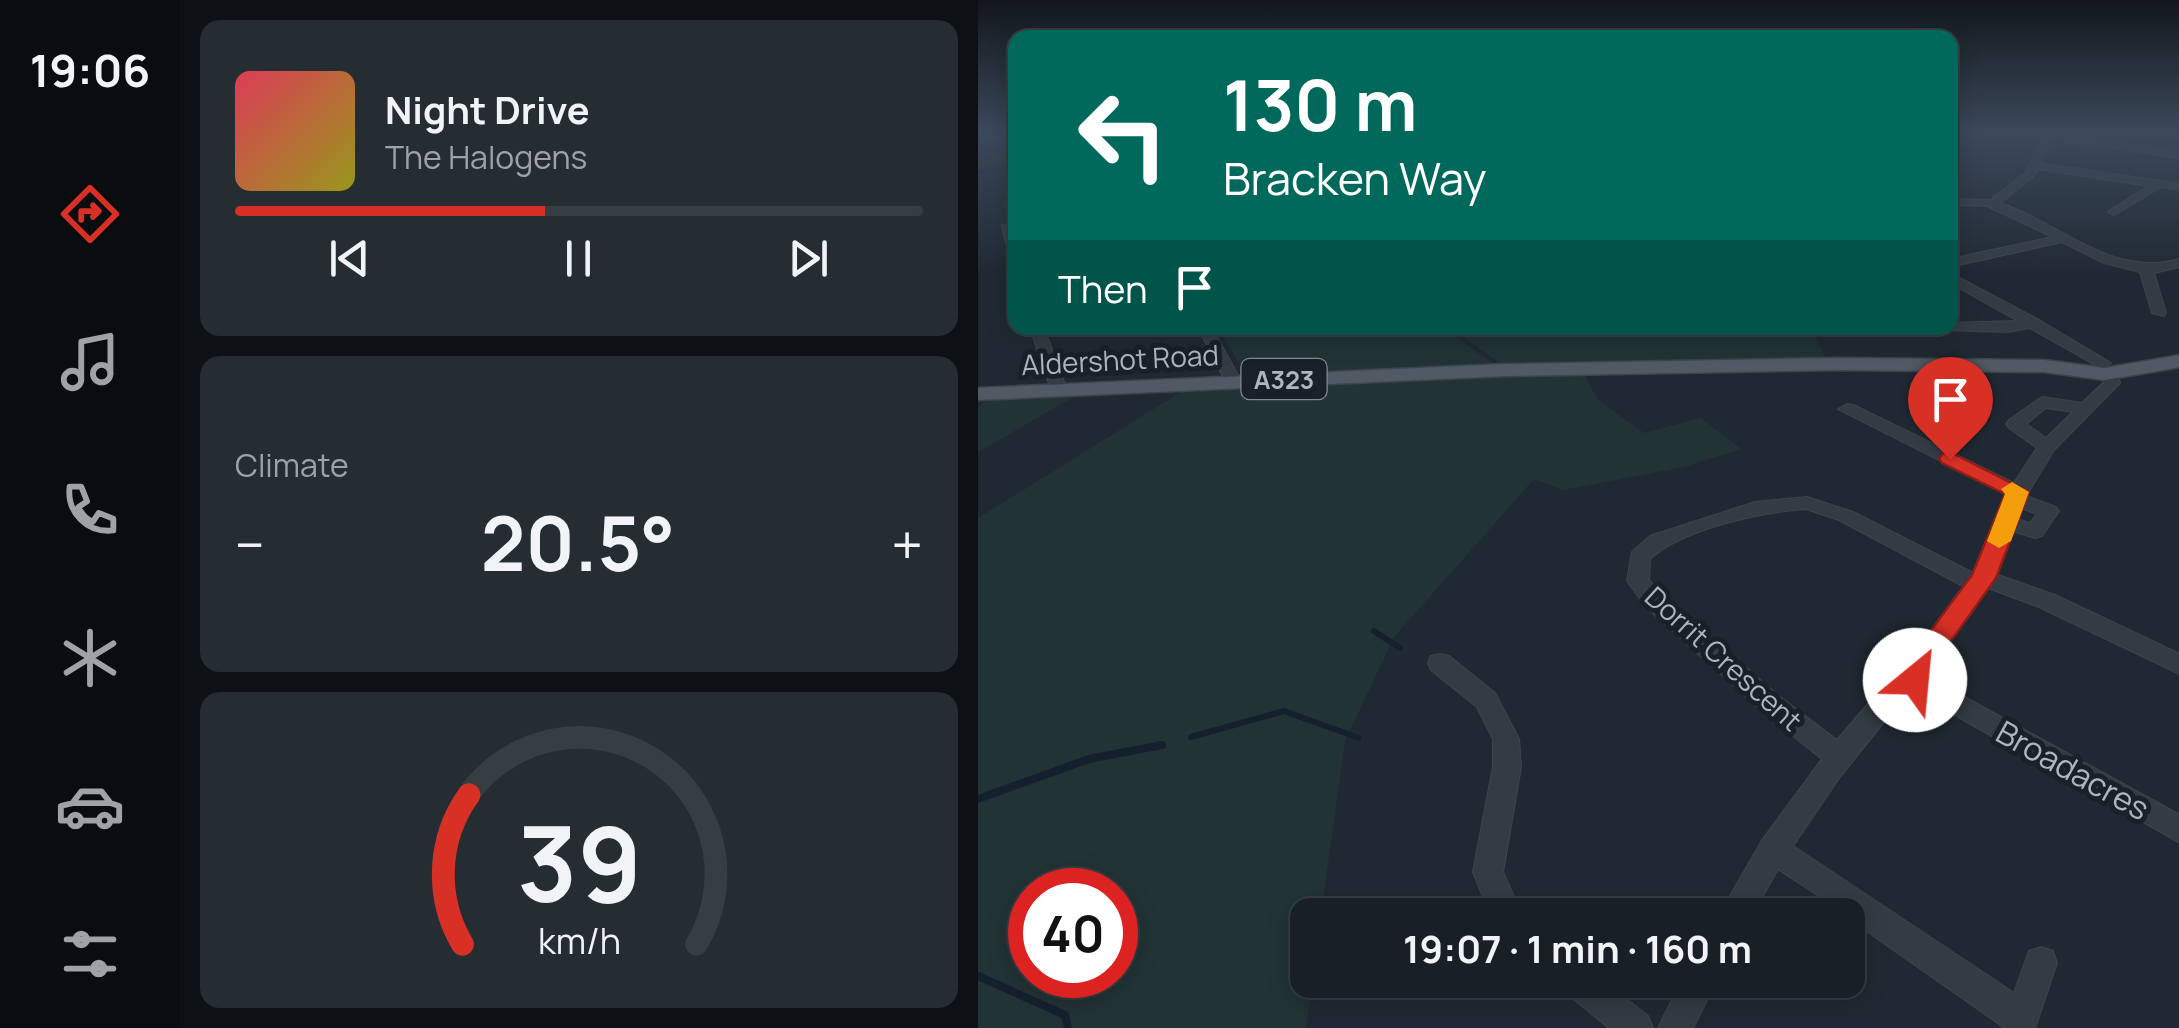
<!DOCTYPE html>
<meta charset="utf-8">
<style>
:root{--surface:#181f26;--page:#252c32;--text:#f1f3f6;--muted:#9fa2a7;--line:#363d43;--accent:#d93025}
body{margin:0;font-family:Manrope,sans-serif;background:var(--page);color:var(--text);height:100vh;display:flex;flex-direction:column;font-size:38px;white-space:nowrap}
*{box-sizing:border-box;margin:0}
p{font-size:32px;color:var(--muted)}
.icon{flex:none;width:55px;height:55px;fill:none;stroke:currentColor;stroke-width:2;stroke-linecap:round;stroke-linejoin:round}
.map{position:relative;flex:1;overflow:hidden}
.panel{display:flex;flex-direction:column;gap:20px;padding:20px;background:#0d1115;width:798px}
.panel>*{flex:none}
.top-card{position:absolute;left:30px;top:30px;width:950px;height:305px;border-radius:20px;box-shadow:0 5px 25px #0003,0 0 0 2px var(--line);background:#00695c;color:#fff;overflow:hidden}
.speed{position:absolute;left:30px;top:868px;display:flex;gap:20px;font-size:50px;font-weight:700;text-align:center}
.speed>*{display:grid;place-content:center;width:130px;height:130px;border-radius:50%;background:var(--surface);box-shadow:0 5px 25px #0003,0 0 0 2px var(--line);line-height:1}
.speed .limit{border:15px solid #d22;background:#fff;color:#111}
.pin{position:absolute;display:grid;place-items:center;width:85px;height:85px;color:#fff;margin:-102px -42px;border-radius:50% 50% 50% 0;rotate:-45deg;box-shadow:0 0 10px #0007}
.pin .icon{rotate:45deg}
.me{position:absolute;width:110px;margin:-55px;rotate:28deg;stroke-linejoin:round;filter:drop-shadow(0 0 8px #0008)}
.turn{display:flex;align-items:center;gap:35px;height:210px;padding:0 50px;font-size:45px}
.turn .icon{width:130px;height:130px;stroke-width:2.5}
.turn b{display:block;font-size:70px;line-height:85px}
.then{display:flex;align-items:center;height:95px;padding:0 50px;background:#0003;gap:20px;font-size:38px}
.big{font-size:75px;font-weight:700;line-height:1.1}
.panel .widget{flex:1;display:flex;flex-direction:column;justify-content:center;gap:15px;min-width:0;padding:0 35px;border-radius:20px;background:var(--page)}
.panel .dial{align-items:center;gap:0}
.dial svg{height:260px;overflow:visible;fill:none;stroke:var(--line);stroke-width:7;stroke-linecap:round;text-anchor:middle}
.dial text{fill:var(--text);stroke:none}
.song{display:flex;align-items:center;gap:30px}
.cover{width:120px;height:120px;border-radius:15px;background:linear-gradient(135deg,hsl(350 70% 55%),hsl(60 70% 35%))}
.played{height:10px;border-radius:5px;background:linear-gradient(90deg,var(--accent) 45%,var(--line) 45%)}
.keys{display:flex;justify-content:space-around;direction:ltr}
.heat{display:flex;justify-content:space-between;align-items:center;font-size:55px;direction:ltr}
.trip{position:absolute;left:312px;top:898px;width:575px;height:100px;border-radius:20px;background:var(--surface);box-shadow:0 5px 25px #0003,0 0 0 2px var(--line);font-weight:700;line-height:100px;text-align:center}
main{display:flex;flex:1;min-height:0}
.tabs{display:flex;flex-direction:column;width:180px;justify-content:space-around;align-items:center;background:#0a0c0f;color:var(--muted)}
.tabs .icon{width:70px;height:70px}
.tabs .current{color:var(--accent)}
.tabs b{font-size:45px;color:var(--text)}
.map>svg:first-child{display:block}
.green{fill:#223335;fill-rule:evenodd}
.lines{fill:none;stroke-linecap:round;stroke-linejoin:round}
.stream-far2{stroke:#15202f;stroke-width:2.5}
.stream-far1{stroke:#15202f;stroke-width:6}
.stream{stroke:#15202f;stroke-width:8}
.minor-casing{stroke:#3d444e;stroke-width:2}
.major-casing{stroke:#3d444e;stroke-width:3}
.minor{fill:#333b44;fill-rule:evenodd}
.major{fill:#515a64;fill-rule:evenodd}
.route{fill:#d93025;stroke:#8d1f18;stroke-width:2.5}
.slow{fill:#f59e0b}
.labels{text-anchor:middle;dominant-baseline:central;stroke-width:10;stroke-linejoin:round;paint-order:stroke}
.shield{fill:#192029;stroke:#818893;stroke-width:2.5}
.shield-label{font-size:25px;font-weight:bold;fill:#adb5c1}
.street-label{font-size:28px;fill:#adb5c1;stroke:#192029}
.near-street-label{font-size:32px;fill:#adb5c1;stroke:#192029}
</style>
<main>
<nav class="tabs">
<b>19:06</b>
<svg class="icon current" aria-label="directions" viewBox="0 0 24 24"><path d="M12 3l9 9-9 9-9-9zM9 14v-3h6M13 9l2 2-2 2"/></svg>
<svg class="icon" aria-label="music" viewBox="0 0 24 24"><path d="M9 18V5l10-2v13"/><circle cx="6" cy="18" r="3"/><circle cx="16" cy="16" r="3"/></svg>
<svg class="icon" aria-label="phone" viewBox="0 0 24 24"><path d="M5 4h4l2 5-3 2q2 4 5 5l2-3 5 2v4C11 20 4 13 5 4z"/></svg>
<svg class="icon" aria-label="climate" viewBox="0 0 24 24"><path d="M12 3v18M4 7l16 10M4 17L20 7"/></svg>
<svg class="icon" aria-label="car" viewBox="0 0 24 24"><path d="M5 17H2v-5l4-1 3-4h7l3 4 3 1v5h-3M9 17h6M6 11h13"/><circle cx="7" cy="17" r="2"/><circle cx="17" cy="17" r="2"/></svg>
<svg class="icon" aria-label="filters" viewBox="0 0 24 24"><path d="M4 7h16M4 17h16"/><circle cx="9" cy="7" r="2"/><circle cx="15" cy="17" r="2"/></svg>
</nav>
<section class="panel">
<div class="widget">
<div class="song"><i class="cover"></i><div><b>Night Drive</b><p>The Halogens</p></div></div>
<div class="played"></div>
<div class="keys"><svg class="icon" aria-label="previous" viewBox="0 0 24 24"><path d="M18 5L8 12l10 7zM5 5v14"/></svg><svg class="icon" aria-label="pause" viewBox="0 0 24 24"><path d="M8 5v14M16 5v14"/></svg><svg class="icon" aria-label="next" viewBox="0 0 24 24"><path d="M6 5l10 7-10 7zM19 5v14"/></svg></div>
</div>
<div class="widget"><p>Climate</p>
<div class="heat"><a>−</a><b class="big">20.5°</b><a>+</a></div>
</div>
<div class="widget dial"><svg viewBox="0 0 100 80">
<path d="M14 69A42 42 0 1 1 86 69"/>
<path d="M14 69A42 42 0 0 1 16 23" stroke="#d93025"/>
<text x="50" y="56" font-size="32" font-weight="700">39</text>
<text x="50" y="72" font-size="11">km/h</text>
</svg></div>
</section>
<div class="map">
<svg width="1202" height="1028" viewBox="0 0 1202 1028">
<rect width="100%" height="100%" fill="#202933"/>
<path class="green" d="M 240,328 L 464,328 L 518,365 L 268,375 Z
M 472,328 L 834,328 L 848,359 L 525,365 Z
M 606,374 L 620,400 L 666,433 L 723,418 L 763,449 L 706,467 L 585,490 L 556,479 L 416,637 L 367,741 L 343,915 L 330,915 L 330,980 L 334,980 L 328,1028 L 0,1028 L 0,518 L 211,387 ZM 52,890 L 138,890 L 138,975 L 52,975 Z
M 97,396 L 0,452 L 0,407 L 10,400 Z"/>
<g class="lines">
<path class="stream-far2" d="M 0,172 L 38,164"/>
<path class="stream-far1" d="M 396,631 L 422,648
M 213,737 L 306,711 L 381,738
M 179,746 L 184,745"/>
<path class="stream" d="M 0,799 L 111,759 L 184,745
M 0,976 L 87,1015 L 90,1028"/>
<defs>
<path id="minor" d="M 1029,132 L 1051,132 L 1202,152 L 1202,158 L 1074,140 L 1062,163 L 1202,184 L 1202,190 L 1183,187 L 1136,215 L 1130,212 L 1132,210 L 1171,186 L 1060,169 L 1055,177 L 1022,203 C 1085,224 1132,278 1202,259 L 1202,267 L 1176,273 L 1188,313 L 1186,316 L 1174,313 L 1162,272 L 1126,263 L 1084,242 L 972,267 L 972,259 L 1075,237 L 1009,206 L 972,205 L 972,199 L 1012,200 L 1047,173 L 1065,139 Z
M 1172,132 L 1183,132 L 1178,135 Z
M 24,225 L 34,228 L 38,262 L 32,258 Z
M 972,273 L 1061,320 L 1133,363 L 1125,368 L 1119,366 L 1052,328 L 1029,332 L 967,330 L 965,328 L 972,328 L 972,323 L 1040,321 L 972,283 Z
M 52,328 L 66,328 L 89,390 L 87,394 L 75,394 L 73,390 Z
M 220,328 L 234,328 L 263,381 L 261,384 L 249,384 Z
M 1132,369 L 1138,371 L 1142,383 L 1076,450 L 1048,496 L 1078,507 L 1081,511 L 1064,536 L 1057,538 L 1034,531 L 1017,574 L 1077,595 L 1202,654 L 1202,674 L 1061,607 L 1010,588 L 953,666 L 950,677 L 1202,815 L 1202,843 L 936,692 L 926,697 L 861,778 L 815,846 L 1036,993 L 1051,951 L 1063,947 L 1075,951 L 1079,963 L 1057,1028 L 1027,1028 L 870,918 L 870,915 L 800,869 L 774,915 L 741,915 L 785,839 L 844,759 L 784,711 L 668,607 L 649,581 L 654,552 L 672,536 L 777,502 L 829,497 L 875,512 L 995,573 L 1029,494 L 860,409 L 869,404 L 875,405 L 1036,483 L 1059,448 L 1031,428 L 1028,424 L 1031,420 L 1064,397 L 1104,403 L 1126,382 L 1126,371 ZM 1068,408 L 1095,412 L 1068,438 L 1048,424 ZM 1043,508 L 1059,514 L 1052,523 L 1039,519 ZM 828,509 L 861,520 L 987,587 L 932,657 L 926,675 L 908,683 L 859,740 L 802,697 L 684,595 L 671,580 L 672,559 C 705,529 783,512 828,509 Z
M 462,654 L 471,656 L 517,693 L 541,739 L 543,767 L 525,872 L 544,915 L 512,915 L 495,872 L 515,767 L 515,739 L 499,707 L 453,670 L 450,663 L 453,656 Z
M 582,980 L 625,980 L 670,1016 L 675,1028 L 631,1028 L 587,992 Z
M 704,980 L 739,980 L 715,1028 L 680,1028 Z"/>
<path id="major" d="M 1202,355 L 1202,367 L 1127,380 L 1066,372 L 862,370 L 528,376 L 0,400 L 0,388 L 528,364 L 862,358 L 1066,360 L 1127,368 Z"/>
</defs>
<use href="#minor" class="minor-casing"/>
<use href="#major" class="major-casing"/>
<use href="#minor" class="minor"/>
<use href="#major" class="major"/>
</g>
<linearGradient id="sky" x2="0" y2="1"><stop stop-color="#12171c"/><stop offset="0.48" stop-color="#3c495b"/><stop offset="1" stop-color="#3c495b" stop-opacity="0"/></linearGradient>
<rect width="1202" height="276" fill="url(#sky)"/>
<path class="route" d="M 972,452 L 1051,492 L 1018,578 L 955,666 L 947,688 L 937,691 L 927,688 L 923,680 L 928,664 L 994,575 L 1027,494 L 964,463 L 961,459 L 964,454 Z"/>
<path class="slow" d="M 1034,482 L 1051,492 L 1033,541 L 1021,548 L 1009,541 L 1027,494 L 1023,489 Z"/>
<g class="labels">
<rect class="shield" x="263.5" y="359" width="85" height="40" rx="8"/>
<g class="shield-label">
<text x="306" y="379">A323</text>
</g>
<g class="street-label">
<text transform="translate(142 359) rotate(-3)">Aldershot Road</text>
<text transform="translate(746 658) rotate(42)">Dorrit Crescent</text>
</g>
<g class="near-street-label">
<text transform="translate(1095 770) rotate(29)">Broadacres</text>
</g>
</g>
</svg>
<div class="speed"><div class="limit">40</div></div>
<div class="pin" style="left:972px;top:459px;background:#d93025"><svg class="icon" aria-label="arrive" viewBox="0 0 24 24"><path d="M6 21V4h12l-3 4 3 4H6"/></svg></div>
<svg class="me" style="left:937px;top:680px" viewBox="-20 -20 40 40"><circle r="19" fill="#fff"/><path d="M0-13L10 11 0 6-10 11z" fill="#d93025"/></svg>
<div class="trip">19:07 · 1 min · 160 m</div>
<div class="top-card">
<div class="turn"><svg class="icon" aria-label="left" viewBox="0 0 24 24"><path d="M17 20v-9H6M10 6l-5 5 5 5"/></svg><div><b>130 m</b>Bracken Way</div></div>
<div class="then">Then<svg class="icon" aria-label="arrive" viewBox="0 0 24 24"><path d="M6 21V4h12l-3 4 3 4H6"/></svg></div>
</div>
</div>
</main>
